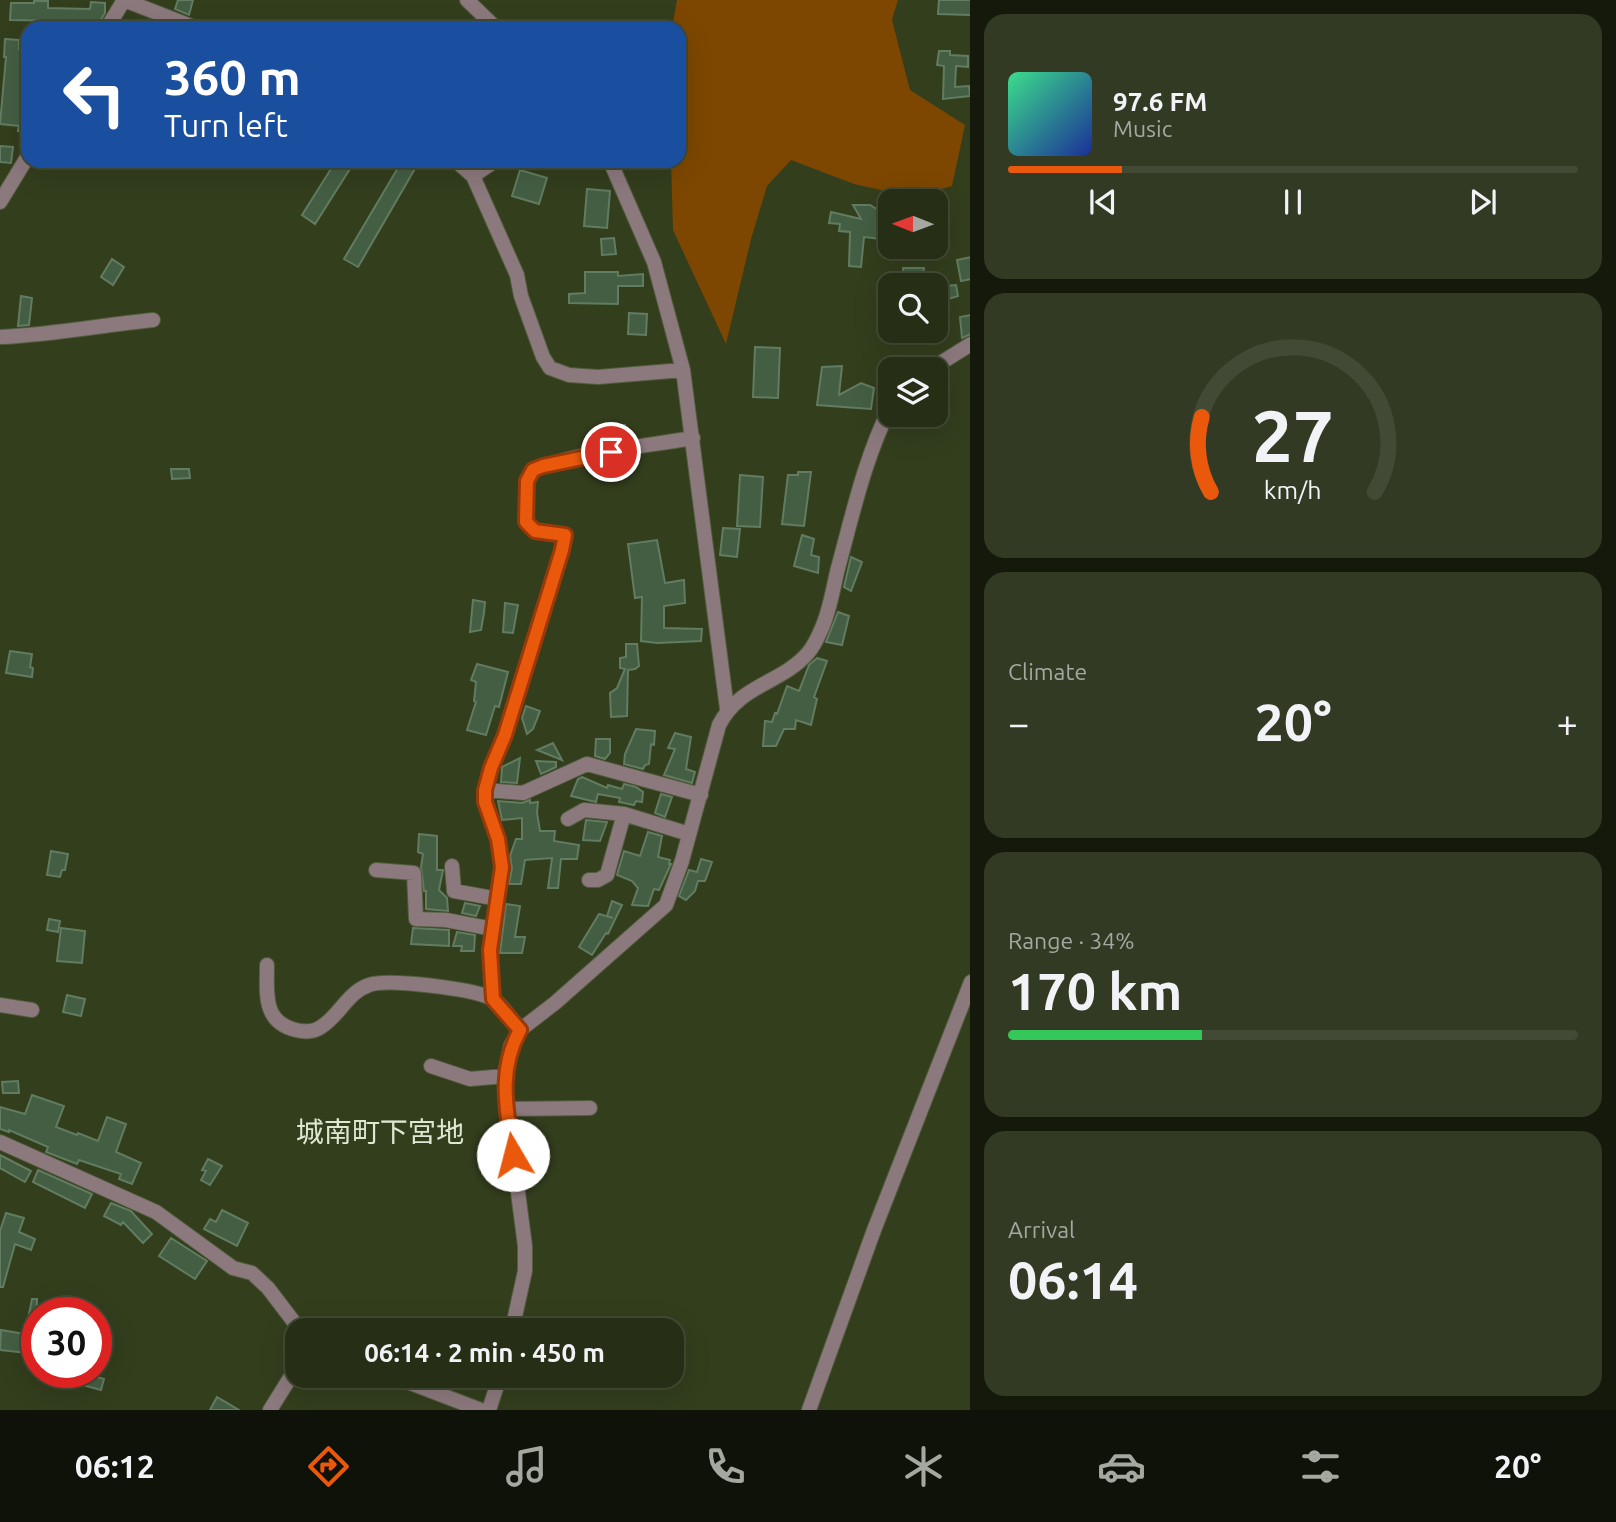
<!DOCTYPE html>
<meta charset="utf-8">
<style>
:root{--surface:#262e16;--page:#323a23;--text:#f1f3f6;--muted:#a4a8a1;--line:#424a35;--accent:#ea580c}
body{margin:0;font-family:Ubuntu,"Noto Sans JP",sans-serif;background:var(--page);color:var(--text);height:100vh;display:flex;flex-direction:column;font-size:26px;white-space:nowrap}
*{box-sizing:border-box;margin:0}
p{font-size:23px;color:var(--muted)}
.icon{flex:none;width:38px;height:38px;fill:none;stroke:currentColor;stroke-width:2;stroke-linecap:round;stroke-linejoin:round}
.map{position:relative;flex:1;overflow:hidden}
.drawer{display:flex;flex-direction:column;gap:14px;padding:14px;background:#15190c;width:646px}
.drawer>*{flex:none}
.banner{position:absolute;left:21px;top:21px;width:665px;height:147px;border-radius:21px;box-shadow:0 7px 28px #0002,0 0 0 2px var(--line);background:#1a4fa0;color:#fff;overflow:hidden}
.needle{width:46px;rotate:271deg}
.controls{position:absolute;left:878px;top:189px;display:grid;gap:14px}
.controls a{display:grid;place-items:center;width:70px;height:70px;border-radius:14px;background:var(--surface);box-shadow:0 7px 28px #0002,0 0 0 2px var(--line);font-size:35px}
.speed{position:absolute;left:21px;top:1297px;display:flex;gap:14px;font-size:35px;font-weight:700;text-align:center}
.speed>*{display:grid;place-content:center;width:91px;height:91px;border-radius:50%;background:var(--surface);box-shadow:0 7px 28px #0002,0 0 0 2px var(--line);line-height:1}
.speed .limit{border:10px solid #d22;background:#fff;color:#111}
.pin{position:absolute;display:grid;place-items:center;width:60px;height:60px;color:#fff;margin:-30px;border:4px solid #fff;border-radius:50%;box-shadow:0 2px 7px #0007}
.me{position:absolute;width:77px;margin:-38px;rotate:352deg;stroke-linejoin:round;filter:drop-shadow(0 0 5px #0008)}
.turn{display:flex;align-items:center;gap:24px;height:147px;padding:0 28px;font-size:32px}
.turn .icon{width:91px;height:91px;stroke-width:2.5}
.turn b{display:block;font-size:49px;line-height:60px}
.big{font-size:52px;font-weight:700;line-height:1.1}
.drawer .card{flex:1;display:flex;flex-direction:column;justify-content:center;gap:10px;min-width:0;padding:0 24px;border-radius:21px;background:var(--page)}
.drawer .dial{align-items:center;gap:0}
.dial svg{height:182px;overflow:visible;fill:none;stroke:var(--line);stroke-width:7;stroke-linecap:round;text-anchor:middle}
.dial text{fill:var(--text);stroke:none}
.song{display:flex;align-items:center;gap:21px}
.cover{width:84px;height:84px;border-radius:10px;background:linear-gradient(135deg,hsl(150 70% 55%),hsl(230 70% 35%))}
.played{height:7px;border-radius:4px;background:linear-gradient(90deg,var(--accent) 20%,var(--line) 20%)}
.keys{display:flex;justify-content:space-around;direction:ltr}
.heat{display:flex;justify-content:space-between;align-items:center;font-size:38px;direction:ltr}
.charge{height:10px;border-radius:5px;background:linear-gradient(90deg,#34c759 34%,var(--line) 0)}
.trip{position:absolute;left:285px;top:1318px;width:399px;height:70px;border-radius:21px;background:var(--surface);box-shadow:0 7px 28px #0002,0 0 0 2px var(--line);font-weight:700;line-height:70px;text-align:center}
.dock{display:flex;height:112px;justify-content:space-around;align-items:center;background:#0f1209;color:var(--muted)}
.dock .icon{width:49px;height:49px}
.dock .on{color:var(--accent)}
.dock b{font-size:32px;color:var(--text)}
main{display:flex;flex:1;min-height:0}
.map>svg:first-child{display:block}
.green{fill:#7d4701}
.building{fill:#445e43;stroke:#617c60;stroke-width:2}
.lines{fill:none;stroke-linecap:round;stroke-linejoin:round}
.street-casing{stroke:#525c3e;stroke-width:16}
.street{stroke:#8c797d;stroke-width:14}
.route-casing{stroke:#983908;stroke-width:18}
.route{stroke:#ea580c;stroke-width:12}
.labels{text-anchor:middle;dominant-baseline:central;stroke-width:7;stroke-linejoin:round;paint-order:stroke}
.quarter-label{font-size:28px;fill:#dfe6d2;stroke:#333e1d}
</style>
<main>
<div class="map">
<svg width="971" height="1410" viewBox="0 0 971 1410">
<rect width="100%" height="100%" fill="#333e1d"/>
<path class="green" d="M 677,0 L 898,0 L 892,20 L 910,90 L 965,125 L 952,186 L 912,197 L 854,184 L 791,160 L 767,186 L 751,239 L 726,344 L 673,230 L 671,161 L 679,161 L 679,28 L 672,28 Z"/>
<path class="building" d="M 178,0 L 193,0 L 189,15 L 175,9 Z
M 939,0 L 971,0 L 971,15 L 938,14 Z
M 34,1 L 48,1 L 48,8 L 90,9 L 91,2 L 105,3 L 105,13 L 100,21 L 74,20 L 74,24 L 62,24 L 62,21 L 10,20 L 11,3 L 34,3 Z
M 5,39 L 19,40 L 19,49 L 28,49 L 28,132 L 18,131 L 19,126 L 0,124 L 6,57 L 4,57 Z
M 939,51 L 950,51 L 950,55 L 968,56 L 968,67 L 956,66 L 955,87 L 969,86 L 970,96 L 943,99 L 944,66 L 937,65 Z
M 0,146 L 13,147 L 11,163 L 0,162 Z
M 336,161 L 355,161 L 315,224 L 302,215 Z
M 402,161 L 416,167 L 358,267 L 344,259 Z
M 520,170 L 547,178 L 539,204 L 512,196 Z
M 587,189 L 610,191 L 607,228 L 584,226 Z
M 853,205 L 870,205 L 883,213 L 886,223 L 891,227 L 891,243 L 882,243 L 881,239 L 864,237 L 861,267 L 849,266 L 850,232 L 839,231 L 840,224 L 829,223 L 831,212 L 861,219 Z
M 614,238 L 616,254 L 602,255 L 601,239 Z
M 971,257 L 971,279 L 961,281 L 957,260 Z
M 112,259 L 124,267 L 113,285 L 101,277 Z
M 903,268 L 924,268 L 922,285 L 905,285 Z
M 585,272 L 618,272 L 618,276 L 643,274 L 643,286 L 618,286 L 618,304 L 569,303 L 569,294 L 585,293 Z
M 956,285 L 958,296 L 945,300 L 945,286 Z
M 21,296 L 32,298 L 29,325 L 18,326 Z
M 629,313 L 647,314 L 646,335 L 628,334 Z
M 971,315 L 971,334 L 962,338 L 960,317 Z
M 755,347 L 780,348 L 778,398 L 753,397 Z
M 842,366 L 839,395 L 861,383 L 874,388 L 871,409 L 817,405 L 822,367 Z
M 625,425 L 626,438 L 603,442 L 602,428 Z
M 171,469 L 189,469 L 190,478 L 172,479 Z
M 798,472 L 811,472 L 804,526 L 782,524 L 788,475 L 798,475 Z
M 740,475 L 763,477 L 760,527 L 737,526 Z
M 723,528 L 740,529 L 737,557 L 720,555 Z
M 802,535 L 814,539 L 811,555 L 819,557 L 818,573 L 794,566 Z
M 657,540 L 665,583 L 684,580 L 685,603 L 664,606 L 664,628 L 702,629 L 701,641 L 657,643 L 641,641 L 642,597 L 635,598 L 628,544 Z
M 851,557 L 862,562 L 851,591 L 844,587 Z
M 473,600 L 485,602 L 484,613 L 481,630 L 470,632 Z
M 505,603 L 518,605 L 513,633 L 503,632 Z
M 838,612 L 849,616 L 842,645 L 826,642 Z
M 626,644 L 637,644 L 639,666 L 635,669 L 628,670 L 627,716 L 611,717 L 610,693 L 617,688 L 625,669 L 620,668 L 620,658 L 626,657 Z
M 10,651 L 32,654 L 30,667 L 33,668 L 32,677 L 6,673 Z
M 817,658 L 827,661 L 814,697 L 817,699 L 811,725 L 796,720 L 795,729 L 784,729 L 776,746 L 763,746 L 765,721 L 772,722 L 775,713 L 777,714 L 787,686 L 799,691 L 809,665 Z
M 477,664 L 508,672 L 499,707 L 495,706 L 486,735 L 467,730 L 476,702 L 474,701 L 476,682 L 471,680 Z
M 526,706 L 540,711 L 533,729 L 527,734 L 522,718 Z
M 636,729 L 655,731 L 654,745 L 651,744 L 649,764 L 645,765 L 643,769 L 624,764 L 625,754 Z
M 675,733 L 691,737 L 686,769 L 695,772 L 692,783 L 664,775 L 675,749 L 668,748 Z
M 596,739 L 610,739 L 610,753 L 605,759 L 595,756 Z
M 553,743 L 562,760 L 537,750 Z
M 520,758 L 517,783 L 501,782 L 502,767 Z
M 536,761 L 556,762 L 556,767 L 541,774 Z
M 582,777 L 607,788 L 608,785 L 622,789 L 624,784 L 636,787 L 643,792 L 642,802 L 636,801 L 634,805 L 619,802 L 620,798 L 598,794 L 596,802 L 571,796 L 578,779 Z
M 661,794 L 672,797 L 665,817 L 655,813 Z
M 530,800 L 530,803 L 538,802 L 537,813 L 540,831 L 555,831 L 554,841 L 579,845 L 577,859 L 561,859 L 558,888 L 548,888 L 552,858 L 525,860 L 521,884 L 509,884 L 512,868 L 510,856 L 516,839 L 522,839 L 522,818 L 502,820 L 498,801 L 522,803 Z
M 586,820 L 607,822 L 600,841 L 583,840 Z
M 648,832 L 662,836 L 658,857 L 670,860 L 669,864 L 671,864 L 659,890 L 654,889 L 648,906 L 632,905 L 638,888 L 632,881 L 617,875 L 624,851 L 640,856 Z
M 419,834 L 437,836 L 437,870 L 443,870 L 439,890 L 447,898 L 448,911 L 426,909 L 426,891 L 424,891 L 421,867 L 423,854 L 418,852 Z
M 51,851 L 68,854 L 65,870 L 62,870 L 60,877 L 47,875 Z
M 701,859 L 712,862 L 705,881 L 698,881 L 695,891 L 686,900 L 679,896 L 689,870 L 697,872 Z
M 612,901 L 622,905 L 608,934 L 606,933 L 592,955 L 579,947 L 599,914 L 613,918 L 607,916 Z
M 465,903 L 480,906 L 476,916 L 462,913 Z
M 506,904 L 520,906 L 515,937 L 525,937 L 522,953 L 500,953 Z
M 49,919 L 60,921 L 58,932 L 47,930 Z
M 61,928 L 85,931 L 82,963 L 57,961 Z
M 413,928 L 449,930 L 449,946 L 411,944 Z
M 457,932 L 475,935 L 474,951 L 461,951 L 462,946 L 453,946 Z
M 67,995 L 85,999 L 81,1016 L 63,1012 Z
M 18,1081 L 19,1093 L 3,1093 L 2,1082 Z
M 32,1095 L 64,1106 L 56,1127 L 77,1135 L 78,1133 L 98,1141 L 107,1117 L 126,1124 L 116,1152 L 141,1163 L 132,1184 L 119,1179 L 121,1174 L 79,1160 L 77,1164 L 46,1152 L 48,1147 L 9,1130 L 9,1132 L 0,1129 L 0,1107 L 25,1114 Z
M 0,1155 L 31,1171 L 25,1182 L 0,1168 Z
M 208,1159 L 222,1166 L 210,1185 L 201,1180 L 206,1171 L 202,1170 Z
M 38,1170 L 92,1194 L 85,1208 L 33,1182 Z
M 111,1203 L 131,1211 L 152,1234 L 143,1243 L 123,1222 L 121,1225 L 104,1216 Z
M 222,1210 L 248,1223 L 237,1246 L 204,1229 L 210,1219 L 216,1222 Z
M 6,1213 L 24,1218 L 19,1232 L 35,1239 L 31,1250 L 15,1244 L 3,1287 L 0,1287 L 0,1231 Z
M 171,1238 L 207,1261 L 195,1279 L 159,1256 Z
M 32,1299 L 37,1299 L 36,1354 L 0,1350 L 1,1330 L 25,1334 Z
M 82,1373 L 104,1379 L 101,1390 L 79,1384 Z
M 217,1397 L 239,1410 L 210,1410 Z"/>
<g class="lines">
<defs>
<path id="street" d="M 124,0 L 196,28
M 467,0 L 496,28
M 107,28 L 124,0
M 456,161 L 473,176 L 517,275 L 521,296 L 543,357 L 550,368 L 569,375 L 598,377 L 683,370
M 610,161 L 654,262 L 683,370 L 727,709
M 473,176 L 495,161
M 0,202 L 28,156
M 0,337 C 51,335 102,325 153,320
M 931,369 L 971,344
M 485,790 L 523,793 L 587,764 L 701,795
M 568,819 L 584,810 L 624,814 L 689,834
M 452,866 L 454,891 L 498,899
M 376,870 L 414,873 L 416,919 L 446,920 L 493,929
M 589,880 L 598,880 L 607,875 L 624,814
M 267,965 C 267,992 262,1022 296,1030 C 304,1032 314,1032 321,1027 C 339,1016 348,992 369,985 C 388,978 472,989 491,998 C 502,1003 512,1021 520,1030
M 493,999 L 490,950 L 502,867 L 498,839 L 485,802 L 485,790 L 490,768 L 505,735 L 562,550 L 565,535 L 535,531 L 526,522 L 527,481 L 533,470 C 583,451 640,447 693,438
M 0,1005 L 32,1010
M 431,1066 L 470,1079 L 505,1076
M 507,1109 L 590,1108
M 0,1142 L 156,1212 L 233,1268 L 252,1273 L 268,1288 L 300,1330
M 512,1330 L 525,1271 L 525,1246 L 505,1093 L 505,1072 L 511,1045 L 520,1030 L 555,1003 L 666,905 L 682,861 L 719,725 C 740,684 781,684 808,653 C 813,647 818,637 821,630 C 830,611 833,588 838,568 C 853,513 865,457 891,406
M 392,1376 L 481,1410
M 270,1410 L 298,1365
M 489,1410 L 500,1376
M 809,1410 L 874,1230 L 971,982"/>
</defs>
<use href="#street" class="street-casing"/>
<use href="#street" class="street"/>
</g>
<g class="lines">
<defs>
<path id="route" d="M 513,1155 C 507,1110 497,1072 520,1030 L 493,999 L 490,950 L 502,867 L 498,839 L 485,802 L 485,790 L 491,768 L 505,735 L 562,550 L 565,535 L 535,531 L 526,522 L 527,481 L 533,470 L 543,466 L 611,452"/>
</defs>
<use href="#route" class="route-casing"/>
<use href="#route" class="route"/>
</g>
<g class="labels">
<g class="quarter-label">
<text x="380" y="1131">城南町下宮地</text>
</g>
</g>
</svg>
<div class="controls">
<a><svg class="needle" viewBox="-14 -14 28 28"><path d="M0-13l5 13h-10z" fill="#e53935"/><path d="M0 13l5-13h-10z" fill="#a4a8a1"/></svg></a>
<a><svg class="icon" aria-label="search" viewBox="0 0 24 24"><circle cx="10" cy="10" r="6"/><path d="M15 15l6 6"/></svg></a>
<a><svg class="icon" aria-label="layers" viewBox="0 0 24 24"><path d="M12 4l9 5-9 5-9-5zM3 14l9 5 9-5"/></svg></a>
</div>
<div class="speed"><div class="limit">30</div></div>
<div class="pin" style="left:611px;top:452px;background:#d93025"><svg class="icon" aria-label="arrive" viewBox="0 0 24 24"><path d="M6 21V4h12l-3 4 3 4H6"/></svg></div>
<svg class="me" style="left:513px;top:1155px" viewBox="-20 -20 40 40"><circle r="19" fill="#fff"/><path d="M0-13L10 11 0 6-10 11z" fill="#ea580c"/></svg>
<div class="trip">06:14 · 2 min · 450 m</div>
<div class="banner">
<div class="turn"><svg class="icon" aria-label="left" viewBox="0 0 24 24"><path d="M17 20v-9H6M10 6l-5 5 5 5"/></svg><div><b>360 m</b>Turn left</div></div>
</div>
</div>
<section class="drawer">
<div class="card">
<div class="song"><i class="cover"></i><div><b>97.6 FM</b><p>Music</p></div></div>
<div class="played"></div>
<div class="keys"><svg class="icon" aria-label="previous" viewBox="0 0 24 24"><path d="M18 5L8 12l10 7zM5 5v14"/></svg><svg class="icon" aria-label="pause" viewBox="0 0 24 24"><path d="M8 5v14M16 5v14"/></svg><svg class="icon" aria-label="next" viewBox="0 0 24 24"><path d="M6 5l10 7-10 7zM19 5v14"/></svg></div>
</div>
<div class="card dial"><svg viewBox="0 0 100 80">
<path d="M14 69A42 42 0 1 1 86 69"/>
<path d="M14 69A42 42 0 0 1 10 36" stroke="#ea580c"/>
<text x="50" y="56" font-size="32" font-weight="700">27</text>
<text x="50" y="72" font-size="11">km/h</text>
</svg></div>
<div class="card"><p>Climate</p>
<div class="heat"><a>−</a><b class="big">20°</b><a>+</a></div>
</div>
<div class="card"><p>Range · 34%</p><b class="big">170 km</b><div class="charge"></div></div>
<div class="card"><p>Arrival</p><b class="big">06:14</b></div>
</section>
</main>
<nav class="dock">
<b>06:12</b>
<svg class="icon on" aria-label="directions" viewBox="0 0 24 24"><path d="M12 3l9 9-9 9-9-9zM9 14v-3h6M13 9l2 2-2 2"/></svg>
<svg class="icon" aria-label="music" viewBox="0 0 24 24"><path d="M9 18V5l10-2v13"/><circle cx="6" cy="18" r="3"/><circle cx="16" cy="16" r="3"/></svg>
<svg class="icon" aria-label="phone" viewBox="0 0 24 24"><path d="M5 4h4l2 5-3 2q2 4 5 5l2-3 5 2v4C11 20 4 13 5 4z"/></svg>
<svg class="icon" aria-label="climate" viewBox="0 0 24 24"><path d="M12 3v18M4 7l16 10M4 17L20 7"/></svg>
<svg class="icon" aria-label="car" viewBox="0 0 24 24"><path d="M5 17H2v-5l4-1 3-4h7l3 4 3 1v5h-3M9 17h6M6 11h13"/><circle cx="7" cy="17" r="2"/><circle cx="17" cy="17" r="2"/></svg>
<svg class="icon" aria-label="filters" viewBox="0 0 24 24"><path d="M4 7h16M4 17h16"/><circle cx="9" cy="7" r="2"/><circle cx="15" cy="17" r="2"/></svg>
<b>20°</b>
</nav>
